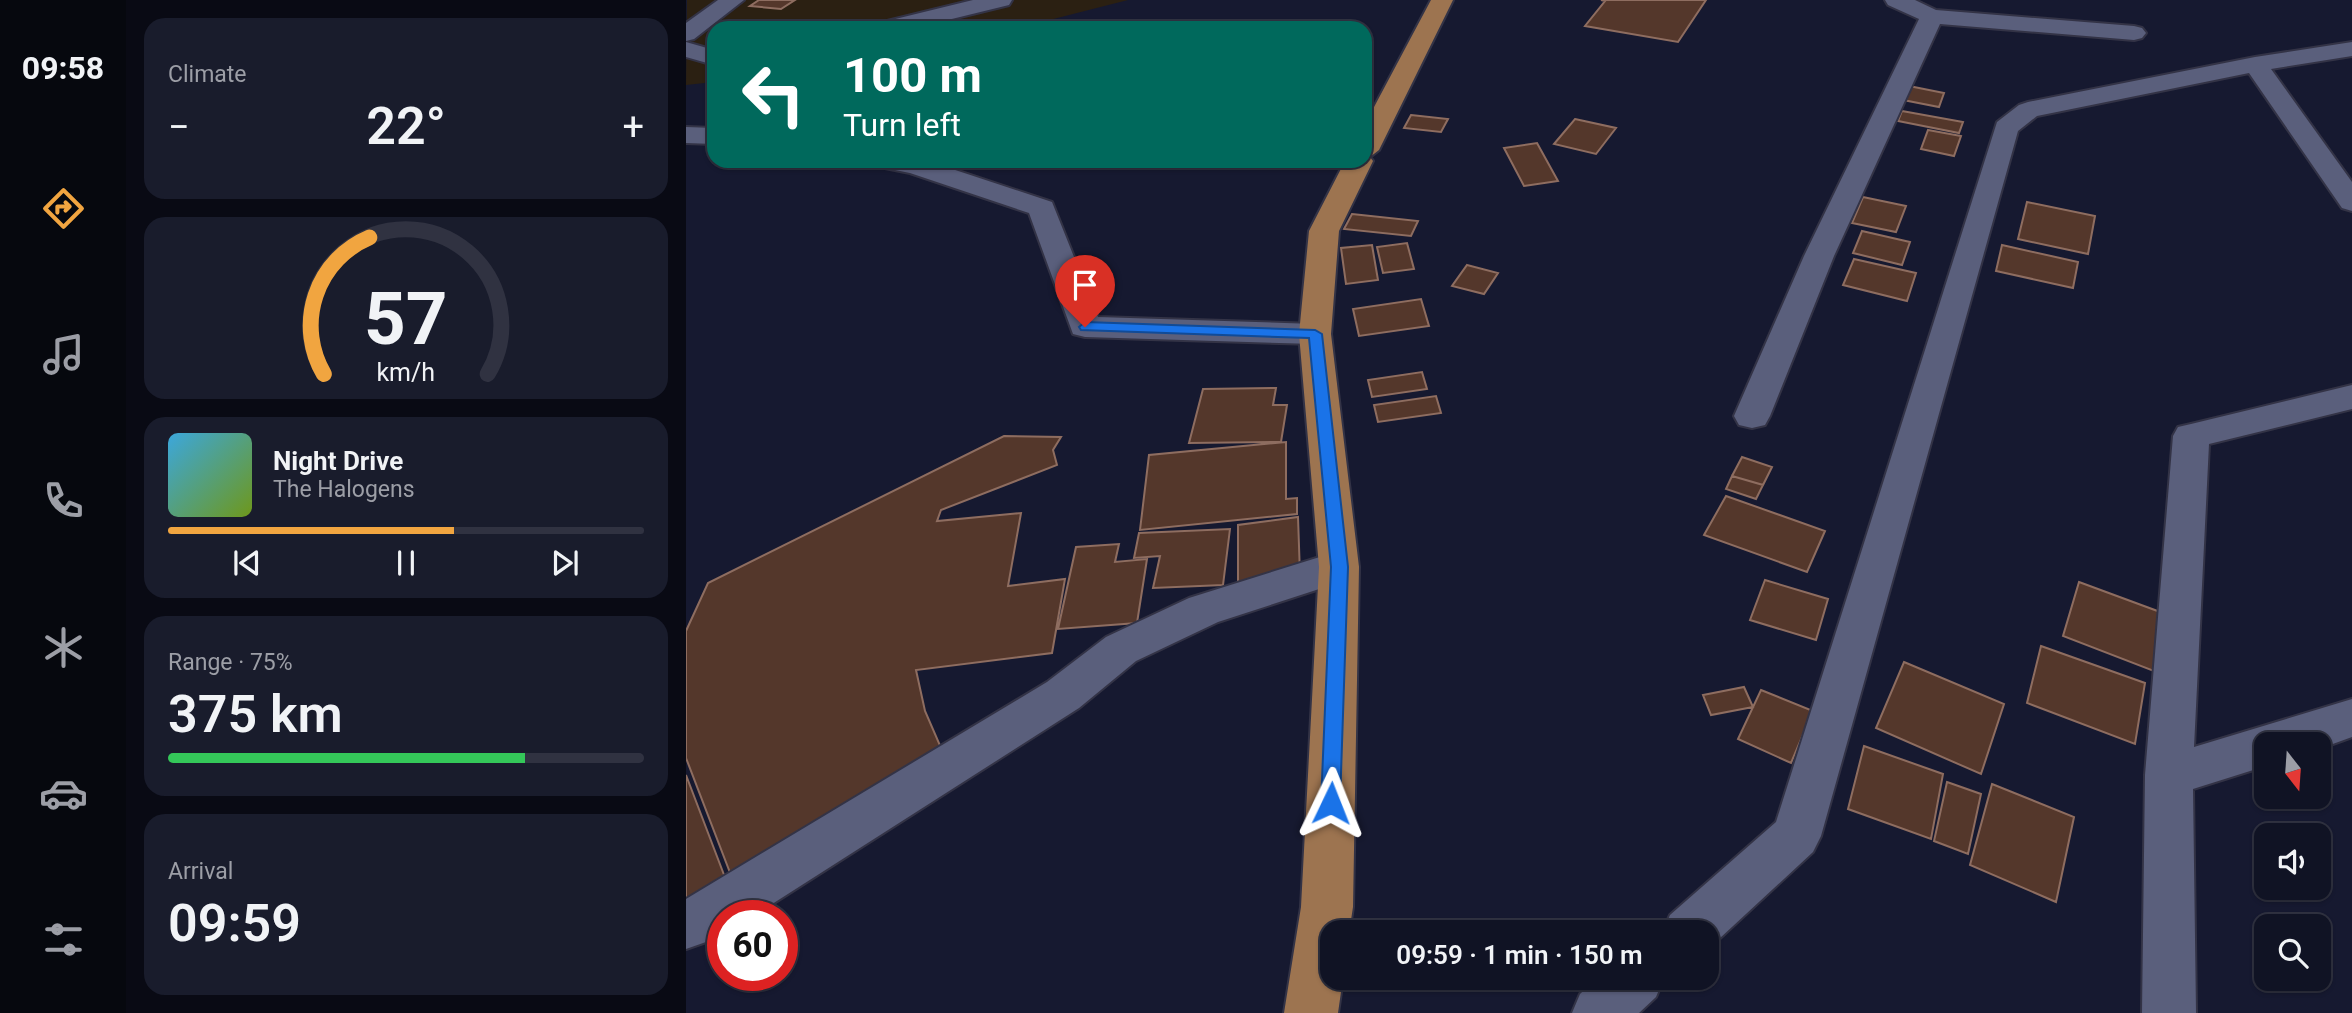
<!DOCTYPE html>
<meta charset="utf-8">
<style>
:root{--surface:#101324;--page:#191c2c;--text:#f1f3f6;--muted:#9c9ea6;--line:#303241;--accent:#f1a540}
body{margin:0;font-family:Roboto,sans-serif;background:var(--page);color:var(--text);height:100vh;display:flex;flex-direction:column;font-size:26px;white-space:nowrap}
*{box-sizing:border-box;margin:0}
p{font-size:23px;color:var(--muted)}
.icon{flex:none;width:38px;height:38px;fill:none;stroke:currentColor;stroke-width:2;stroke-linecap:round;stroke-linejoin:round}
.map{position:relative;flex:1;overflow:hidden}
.side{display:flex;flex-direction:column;gap:18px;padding:18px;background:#090a14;width:560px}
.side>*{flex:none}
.hud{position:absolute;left:21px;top:21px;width:665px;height:147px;border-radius:21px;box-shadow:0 2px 5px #0004,0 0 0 2px var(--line);background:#00695c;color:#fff;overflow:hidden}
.needle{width:46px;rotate:163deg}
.tools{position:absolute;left:1568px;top:732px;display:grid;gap:14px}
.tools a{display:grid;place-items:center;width:77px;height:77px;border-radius:14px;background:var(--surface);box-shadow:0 2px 5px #0004,0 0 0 2px var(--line);font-size:35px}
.speed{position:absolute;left:21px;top:900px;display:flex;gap:14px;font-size:35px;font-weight:700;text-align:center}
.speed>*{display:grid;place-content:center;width:91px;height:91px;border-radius:50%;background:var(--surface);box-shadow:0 2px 5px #0004,0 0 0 2px var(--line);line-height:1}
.speed .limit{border:10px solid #d22;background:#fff;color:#111}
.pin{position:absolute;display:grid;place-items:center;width:60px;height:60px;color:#fff;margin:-72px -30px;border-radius:50% 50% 50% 0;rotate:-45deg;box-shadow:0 0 7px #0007}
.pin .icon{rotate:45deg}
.me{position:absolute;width:77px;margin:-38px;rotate:2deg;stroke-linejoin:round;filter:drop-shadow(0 0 5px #0008)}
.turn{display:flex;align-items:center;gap:24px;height:147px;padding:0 21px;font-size:32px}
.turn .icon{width:91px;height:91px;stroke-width:2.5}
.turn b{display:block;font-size:49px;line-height:60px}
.big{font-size:52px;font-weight:600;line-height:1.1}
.side .tile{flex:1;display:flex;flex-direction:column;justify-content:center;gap:10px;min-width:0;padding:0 24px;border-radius:21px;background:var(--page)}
.side .dial{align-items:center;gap:0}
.dial svg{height:182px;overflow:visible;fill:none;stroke:var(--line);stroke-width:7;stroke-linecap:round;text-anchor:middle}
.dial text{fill:var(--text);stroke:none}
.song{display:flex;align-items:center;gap:21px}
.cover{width:84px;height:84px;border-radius:10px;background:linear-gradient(135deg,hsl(200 70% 55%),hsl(80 70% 35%))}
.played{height:7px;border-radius:4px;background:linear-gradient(90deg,var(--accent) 60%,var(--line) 60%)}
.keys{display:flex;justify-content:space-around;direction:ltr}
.heat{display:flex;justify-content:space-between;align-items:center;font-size:38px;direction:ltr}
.charge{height:10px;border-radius:5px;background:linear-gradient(90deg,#34c759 75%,var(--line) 0)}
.trip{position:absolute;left:634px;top:920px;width:399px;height:70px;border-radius:21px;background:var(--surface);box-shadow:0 2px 5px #0004,0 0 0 2px var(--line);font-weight:600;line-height:70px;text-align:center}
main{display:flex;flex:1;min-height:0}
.tabs{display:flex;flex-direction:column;width:126px;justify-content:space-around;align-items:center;background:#06080e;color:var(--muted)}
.tabs .icon{width:49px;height:49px}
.tabs .active{color:var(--accent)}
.tabs b{font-size:32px;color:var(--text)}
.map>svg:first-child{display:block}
.industrial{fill:#2b2012}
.building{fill:#54372b;stroke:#8e6d60;stroke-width:2}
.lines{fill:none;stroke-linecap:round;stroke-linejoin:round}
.minor-casing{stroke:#333346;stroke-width:4}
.major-casing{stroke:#333346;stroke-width:4}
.minor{fill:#5a5f7c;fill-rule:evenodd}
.major{fill:#9d7450;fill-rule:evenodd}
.route{fill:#1a73e8;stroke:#114b97;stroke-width:2}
</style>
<main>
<nav class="tabs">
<b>09:58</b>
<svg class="icon active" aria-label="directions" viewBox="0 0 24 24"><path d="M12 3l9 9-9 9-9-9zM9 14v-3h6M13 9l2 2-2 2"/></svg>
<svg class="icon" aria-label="music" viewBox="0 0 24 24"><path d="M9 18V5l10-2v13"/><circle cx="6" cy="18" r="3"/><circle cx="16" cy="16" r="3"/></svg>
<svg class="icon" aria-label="phone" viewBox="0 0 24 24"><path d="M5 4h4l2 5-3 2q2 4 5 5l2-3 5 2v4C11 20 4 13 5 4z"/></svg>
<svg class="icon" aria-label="climate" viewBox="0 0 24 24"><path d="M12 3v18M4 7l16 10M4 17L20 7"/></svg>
<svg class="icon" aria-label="car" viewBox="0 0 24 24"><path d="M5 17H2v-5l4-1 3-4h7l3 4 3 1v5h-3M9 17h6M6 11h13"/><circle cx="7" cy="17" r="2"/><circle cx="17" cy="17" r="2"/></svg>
<svg class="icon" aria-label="filters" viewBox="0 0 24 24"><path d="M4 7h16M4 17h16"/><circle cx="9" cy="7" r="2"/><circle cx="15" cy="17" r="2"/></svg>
</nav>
<section class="side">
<div class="tile"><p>Climate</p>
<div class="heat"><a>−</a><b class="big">22°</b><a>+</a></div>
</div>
<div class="tile dial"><svg viewBox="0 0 100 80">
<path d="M14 69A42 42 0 1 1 86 69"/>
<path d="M14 69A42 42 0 0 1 34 9" stroke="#f1a540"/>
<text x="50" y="56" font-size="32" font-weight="700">57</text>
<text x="50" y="72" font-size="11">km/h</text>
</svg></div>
<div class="tile">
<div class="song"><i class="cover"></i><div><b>Night Drive</b><p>The Halogens</p></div></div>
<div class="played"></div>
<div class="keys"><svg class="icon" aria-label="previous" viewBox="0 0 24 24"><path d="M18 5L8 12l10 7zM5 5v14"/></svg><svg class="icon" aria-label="pause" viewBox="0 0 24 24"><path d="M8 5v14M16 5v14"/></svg><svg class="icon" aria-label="next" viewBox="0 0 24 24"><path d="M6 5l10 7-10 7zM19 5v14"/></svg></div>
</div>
<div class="tile"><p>Range · 75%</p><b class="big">375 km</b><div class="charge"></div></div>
<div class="tile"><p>Arrival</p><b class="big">09:59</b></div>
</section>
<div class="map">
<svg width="1666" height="1013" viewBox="0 0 1666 1013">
<rect width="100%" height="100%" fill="#161930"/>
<path class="industrial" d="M 1,0 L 442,0 L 332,28 L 28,28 L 28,82 L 0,85 Z"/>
<path class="building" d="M 73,0 L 109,0 L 95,9 L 64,6 Z
M 915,0 L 1020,0 L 992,42 L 899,26 L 919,1 Z
M 1223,86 L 1258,93 L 1253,107 L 1217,100 Z
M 1216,111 L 1277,122 L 1273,133 L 1212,121 Z
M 725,115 L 762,119 L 755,132 L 718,128 Z
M 889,119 L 930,128 L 910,154 L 868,144 Z
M 1242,130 L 1275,136 L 1268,156 L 1235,149 Z
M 851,143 L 872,181 L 838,186 L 818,148 Z
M 1177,197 L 1220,206 L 1210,232 L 1166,223 Z
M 1341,202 L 1409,216 L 1402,254 L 1332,239 Z
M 666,214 L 732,221 L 725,236 L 658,229 Z
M 1176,231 L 1224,242 L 1216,265 L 1167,253 Z
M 721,243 L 728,269 L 697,273 L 691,247 Z
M 686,245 L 692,280 L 660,284 L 655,248 Z
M 1316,245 L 1392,262 L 1387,288 L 1310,271 Z
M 1168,259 L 1230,273 L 1221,301 L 1157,285 Z
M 781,265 L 812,273 L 798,294 L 766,286 Z
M 735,299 L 743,326 L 673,336 L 667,309 Z
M 736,372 L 741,389 L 686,397 L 682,380 Z
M 590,388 L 587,405 L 601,405 L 595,442 L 503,443 L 517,389 Z
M 750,396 L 755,413 L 692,422 L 688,405 Z
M 318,436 L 375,437 L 367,450 L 371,465 L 255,510 L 251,521 L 335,513 L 322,586 L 379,579 L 366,653 L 230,670 L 239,711 L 259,757 L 48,883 L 0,758 L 0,631 L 22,583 Z
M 600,442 L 600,499 L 611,498 L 611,514 L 454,530 L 463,455 Z
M 1056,457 L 1086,467 L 1077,485 L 1046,476 Z
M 1046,476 L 1077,485 L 1070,499 L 1040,489 Z
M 1040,496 L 1139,531 L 1121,572 L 1018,535 Z
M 612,517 L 614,575 L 552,582 L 552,525 Z
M 544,529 L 537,585 L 467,588 L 474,556 L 448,558 L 453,533 Z
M 433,544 L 429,562 L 461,559 L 451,623 L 372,629 L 390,547 Z
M 1079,580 L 1142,599 L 1130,640 L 1064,620 Z
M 1393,582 L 1485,616 L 1473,673 L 1377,636 Z
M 1355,646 L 1459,683 L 1449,744 L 1341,703 Z
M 1218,662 L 1318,704 L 1295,774 L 1190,728 Z
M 1058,687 L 1067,707 L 1025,715 L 1017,695 Z
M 1075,690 L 1127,711 L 1105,763 L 1052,739 Z
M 1178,746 L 1257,774 L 1245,839 L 1162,809 Z
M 0,775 L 43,888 L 0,909 Z
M 1261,782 L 1295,794 L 1282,854 L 1248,841 Z
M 1306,784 L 1388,817 L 1370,902 L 1284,865 Z"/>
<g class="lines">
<defs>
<path id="minor" d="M 32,0 L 58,0 L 8,39 L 0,41 L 0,23 Z
M 287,0 L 326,0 L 323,5 L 229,28 L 189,28 L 193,23 Z
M 1199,0 L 1229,0 L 1250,10 L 1448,26 L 1456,28 L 1460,33 L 1456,38 L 1448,40 L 1254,24 L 1148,256 L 1084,416 L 1079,425 L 1066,428 L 1053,425 L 1048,416 L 1118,256 L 1233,19 L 1202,5 Z
M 0,42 L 28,50 L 28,65 L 0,57 Z
M 1666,42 L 1666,56 L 1585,69 L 1666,182 L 1666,211 L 1656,208 L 1563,73 L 1351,116 L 1332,131 L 1135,836 L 1127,852 L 1020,951 L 1020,933 L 976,933 L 984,915 L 1090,822 L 1311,122 L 1333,105 L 1342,102 L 1569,57 Z
M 0,127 L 28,128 L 28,144 L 0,143 Z
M 190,161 L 242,161 L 366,202 L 412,317 L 629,324 L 641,327 L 645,334 L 641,341 L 629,344 L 399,337 L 387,334 L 343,213 L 224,173 L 194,167 Z
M 1666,385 L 1666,409 L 1523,444 L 1508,747 L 1666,699 L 1666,737 L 1633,749 L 1633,744 L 1580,744 L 1580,766 L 1507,789 L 1510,1013 L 1456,1013 L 1459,775 L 1487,436 L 1492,427 L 1505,424 Z
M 653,551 L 667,556 L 673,567 L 667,578 L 532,622 L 450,661 L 393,708 L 69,915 L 37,915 L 37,936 L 0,949 L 0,899 L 361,682 L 420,637 L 503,598 Z
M 911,978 L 978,978 L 970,997 L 953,1013 L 886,1013 L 894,994 Z"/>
<path id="major" d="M 745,0 L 767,0 L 693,150 L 684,157 L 687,161 L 653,231 L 645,334 L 673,567 L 667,907 L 663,933 L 646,933 L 646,978 L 657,978 L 652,1013 L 598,1013 L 615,907 L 633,567 L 613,334 L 623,231 L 659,161 L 679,161 L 679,124 Z"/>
</defs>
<use href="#minor" class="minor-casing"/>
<use href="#major" class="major-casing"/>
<use href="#minor" class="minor"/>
<use href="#major" class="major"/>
</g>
<path class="route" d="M 399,322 L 629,330 L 636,334 L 662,567 L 654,803 L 652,809 L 645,812 L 638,809 L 635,803 L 645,567 L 623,338 L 395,330 L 393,327 Z"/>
</svg>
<div class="tools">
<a><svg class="needle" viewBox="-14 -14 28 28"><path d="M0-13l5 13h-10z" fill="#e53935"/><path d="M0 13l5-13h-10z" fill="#9c9ea6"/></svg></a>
<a><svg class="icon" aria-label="sound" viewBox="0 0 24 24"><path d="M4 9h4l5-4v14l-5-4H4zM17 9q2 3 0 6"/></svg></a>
<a><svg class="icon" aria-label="search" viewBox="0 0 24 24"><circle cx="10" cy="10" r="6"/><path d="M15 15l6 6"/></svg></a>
</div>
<div class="speed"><div class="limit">60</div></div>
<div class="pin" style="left:399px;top:327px;background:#d93025"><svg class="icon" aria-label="arrive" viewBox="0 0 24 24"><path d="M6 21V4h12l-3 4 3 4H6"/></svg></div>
<svg class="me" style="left:645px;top:803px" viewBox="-20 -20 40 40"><path d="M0-17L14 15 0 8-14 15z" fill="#1a73e8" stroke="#fff" stroke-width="4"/></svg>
<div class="trip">09:59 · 1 min · 150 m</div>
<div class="hud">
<div class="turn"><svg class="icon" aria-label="left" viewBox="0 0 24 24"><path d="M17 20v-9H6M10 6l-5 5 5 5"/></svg><div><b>100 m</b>Turn left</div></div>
</div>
</div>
</main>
